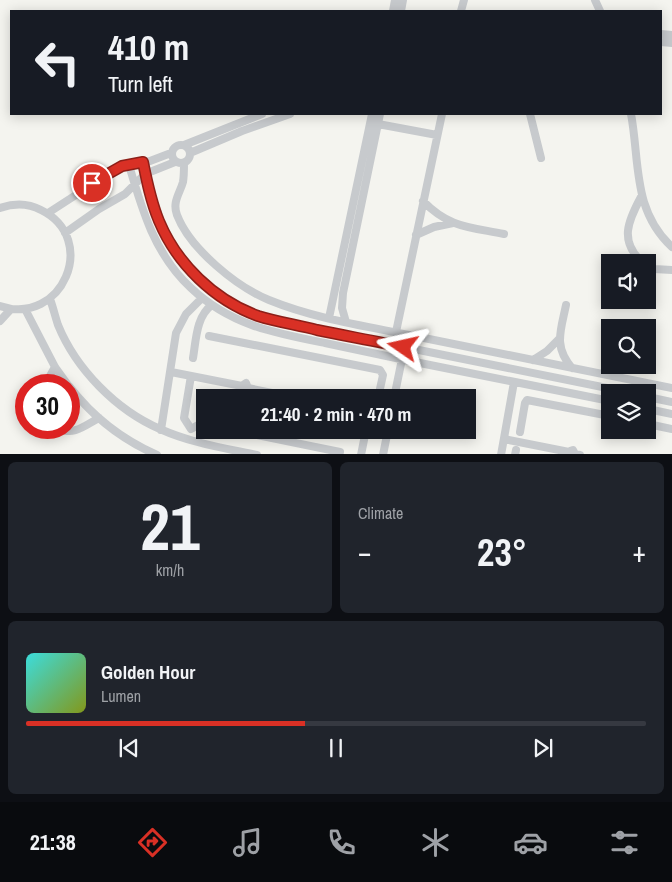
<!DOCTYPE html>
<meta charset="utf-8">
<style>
:root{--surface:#171b24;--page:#20242c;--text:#f1f3f6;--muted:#9ea1a6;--line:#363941;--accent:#d93025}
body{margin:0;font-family:"Archivo Narrow",sans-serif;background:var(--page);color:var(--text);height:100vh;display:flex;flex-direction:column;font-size:19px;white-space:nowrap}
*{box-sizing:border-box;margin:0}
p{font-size:16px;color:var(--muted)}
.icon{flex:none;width:28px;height:28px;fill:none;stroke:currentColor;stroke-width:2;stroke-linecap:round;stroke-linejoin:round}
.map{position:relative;height:454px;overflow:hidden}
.sheet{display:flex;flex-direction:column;gap:8px;padding:8px;background:#0d0f14;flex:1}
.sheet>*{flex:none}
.hud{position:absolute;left:10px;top:10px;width:652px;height:105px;border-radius:0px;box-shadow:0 2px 12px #0003;background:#171b24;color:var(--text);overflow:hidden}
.fabs{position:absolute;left:601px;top:254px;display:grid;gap:10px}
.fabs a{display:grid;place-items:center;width:55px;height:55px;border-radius:0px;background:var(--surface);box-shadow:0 2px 12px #0003;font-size:25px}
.speed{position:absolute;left:15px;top:374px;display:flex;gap:10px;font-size:25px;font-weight:700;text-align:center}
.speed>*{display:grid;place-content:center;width:65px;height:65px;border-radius:50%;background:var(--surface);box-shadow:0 2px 12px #0003;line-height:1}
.speed .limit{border:8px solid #d22;background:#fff;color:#111}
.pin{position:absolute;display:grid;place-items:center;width:42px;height:42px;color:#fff;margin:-21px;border:2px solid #fff;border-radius:50%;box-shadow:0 1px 5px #0007}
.me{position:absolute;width:55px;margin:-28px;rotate:281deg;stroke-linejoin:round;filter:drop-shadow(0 0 4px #0008)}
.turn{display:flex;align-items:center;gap:18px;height:105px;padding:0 15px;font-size:22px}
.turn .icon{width:65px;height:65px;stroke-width:2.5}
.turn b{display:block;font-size:35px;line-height:42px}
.big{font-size:38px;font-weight:700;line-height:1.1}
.sheet .widget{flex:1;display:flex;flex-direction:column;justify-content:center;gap:8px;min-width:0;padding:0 18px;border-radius:8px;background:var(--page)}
.sheet .dial{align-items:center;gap:0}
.dial b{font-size:65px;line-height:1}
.song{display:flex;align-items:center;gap:15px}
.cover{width:60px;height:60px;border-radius:8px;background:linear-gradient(135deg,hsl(180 70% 55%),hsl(70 70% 35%))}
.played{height:5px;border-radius:2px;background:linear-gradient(90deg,var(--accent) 45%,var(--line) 45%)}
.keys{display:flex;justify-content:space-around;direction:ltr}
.heat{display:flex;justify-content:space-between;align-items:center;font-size:28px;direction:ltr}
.sheet .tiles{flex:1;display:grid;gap:8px;grid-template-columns:1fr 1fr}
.widget:last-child{grid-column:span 2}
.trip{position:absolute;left:196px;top:389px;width:280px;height:50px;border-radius:0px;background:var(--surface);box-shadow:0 2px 12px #0003;font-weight:700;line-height:50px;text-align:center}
.dock{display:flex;height:80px;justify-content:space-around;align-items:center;background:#090b0e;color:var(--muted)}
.dock .icon{width:35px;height:35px}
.dock .on{color:var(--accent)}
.dock b{font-size:22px;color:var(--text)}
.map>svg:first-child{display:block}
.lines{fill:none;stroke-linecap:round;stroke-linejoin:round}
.minor{stroke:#c7cacd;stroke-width:8}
.route-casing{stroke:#8d1f18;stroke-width:12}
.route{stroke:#d93025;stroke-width:9}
</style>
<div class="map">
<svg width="672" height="455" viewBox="0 0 672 455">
<rect width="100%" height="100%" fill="#f4f4ef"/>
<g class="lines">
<path class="minor" d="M 595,0 L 600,11
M 393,11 L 395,0
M 401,11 L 403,0
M 461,11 L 464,0
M 661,34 L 672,35
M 661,42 L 672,43
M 530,114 L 541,158
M 631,114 C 640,162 632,210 672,247
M 378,124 L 437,135
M172 154a9 9 0 1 1 18 0a9 9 0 1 1-18 0Z
M 184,145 L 262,114
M 190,153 L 242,131 L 290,114
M 143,162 C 147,182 151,202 159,221 C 181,273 223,305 275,321 L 627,392
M 184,163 C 184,170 184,176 183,182 C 180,193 172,202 177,215 C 190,249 237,287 269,300 C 318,320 372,327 424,338 C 506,355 589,371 672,388
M 129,165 C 142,210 155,255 191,288 C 230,325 274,333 325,343 C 353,349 382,355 410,361 C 477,374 543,388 610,401
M 641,197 C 628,221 619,241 642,262
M 423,201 C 449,228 470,227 504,234
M 0,208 C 14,203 28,203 41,210 C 100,239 62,327 0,306
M 48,213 L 116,169 L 122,166 L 150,161 L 171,153
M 65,233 L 99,209 L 125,194 L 145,174 L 175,162
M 416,235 L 434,227 L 453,223
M 648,266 L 654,269 L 672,270
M 50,299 C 53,307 55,316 58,325 C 76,369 116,410 160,429 C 191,443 224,448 257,455
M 566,305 C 561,330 553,346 572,368
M 25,309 L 55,367 L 68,385
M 329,318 L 372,114
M 0,321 L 11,309
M 346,322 L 342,308 L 343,293 L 380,114
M 396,332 L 442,114
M 209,336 L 380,370 L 383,375 L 378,398
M 193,358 C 196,341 196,316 212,305
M 533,360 L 547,351 L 559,339
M 171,372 L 242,386
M 191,376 L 184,418 L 191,429 L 200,424 L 205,425
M 45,385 L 55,367
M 69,386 C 92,416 123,440 157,455
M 248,388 L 246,383 L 243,385 L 242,388 L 245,390 L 248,388 L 297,398
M 648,397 L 672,402
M 394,398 L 402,359
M 648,409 L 672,414
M 648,424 L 672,429
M 60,428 C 72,437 87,424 99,418
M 161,430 L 176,333 L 186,314 L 202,298
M 232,430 L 340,452
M 520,432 L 525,403 L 527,400 L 610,416
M 504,439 L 569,452
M 361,455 L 366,430
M 383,455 L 388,430
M 501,455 L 514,382
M 515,455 L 516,450
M 570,455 L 570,451 L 573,450 L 575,454 L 580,455"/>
</g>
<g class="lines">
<defs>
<path id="route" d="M 92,183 L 122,166 L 143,162 C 147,182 151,202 159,221 C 177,264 214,300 258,316 C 277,322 298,325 317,330 C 346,336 375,341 403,347"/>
</defs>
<use href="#route" class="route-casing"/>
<use href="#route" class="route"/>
</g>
</svg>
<div class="fabs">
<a><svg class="icon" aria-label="sound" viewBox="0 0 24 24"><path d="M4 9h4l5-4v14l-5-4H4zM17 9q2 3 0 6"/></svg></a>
<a><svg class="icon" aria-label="search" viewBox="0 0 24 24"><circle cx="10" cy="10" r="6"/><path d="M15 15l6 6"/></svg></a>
<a><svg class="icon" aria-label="layers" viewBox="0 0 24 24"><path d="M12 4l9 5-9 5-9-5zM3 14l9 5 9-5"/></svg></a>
</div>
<div class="speed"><div class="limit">30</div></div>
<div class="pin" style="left:92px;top:183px;background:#d93025"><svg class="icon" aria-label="arrive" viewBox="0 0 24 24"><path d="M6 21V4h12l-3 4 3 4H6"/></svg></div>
<svg class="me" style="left:403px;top:347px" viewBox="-20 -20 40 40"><path d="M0-17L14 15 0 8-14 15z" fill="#d93025" stroke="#fff" stroke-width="4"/></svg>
<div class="trip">21:40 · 2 min · 470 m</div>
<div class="hud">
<div class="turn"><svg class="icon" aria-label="left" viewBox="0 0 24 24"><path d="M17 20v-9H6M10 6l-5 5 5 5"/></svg><div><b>410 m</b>Turn left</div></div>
</div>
</div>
<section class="sheet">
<div class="tiles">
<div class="widget dial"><b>21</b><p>km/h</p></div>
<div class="widget"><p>Climate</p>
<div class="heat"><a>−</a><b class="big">23°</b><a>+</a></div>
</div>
<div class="widget">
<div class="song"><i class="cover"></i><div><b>Golden Hour</b><p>Lumen</p></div></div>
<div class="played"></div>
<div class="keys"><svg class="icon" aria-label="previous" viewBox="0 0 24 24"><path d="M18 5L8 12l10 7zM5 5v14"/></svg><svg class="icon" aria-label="pause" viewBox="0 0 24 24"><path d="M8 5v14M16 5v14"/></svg><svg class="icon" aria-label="next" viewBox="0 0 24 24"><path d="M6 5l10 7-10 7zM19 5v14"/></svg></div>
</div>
</div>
</section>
<nav class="dock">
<b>21:38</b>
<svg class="icon on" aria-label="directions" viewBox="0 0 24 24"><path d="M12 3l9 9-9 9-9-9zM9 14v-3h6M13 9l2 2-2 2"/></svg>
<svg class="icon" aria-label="music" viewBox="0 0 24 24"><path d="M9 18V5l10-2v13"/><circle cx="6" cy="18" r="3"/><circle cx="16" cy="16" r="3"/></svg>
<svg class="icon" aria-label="phone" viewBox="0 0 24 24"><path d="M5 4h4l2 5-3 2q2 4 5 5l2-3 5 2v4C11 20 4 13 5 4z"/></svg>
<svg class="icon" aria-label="climate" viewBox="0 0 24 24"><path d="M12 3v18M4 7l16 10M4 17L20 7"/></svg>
<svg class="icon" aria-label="car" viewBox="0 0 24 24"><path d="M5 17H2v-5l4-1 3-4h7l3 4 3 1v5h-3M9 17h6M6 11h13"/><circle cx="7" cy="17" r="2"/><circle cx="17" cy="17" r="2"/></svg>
<svg class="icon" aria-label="filters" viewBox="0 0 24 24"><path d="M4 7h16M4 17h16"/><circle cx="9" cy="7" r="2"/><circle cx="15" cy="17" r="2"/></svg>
</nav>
